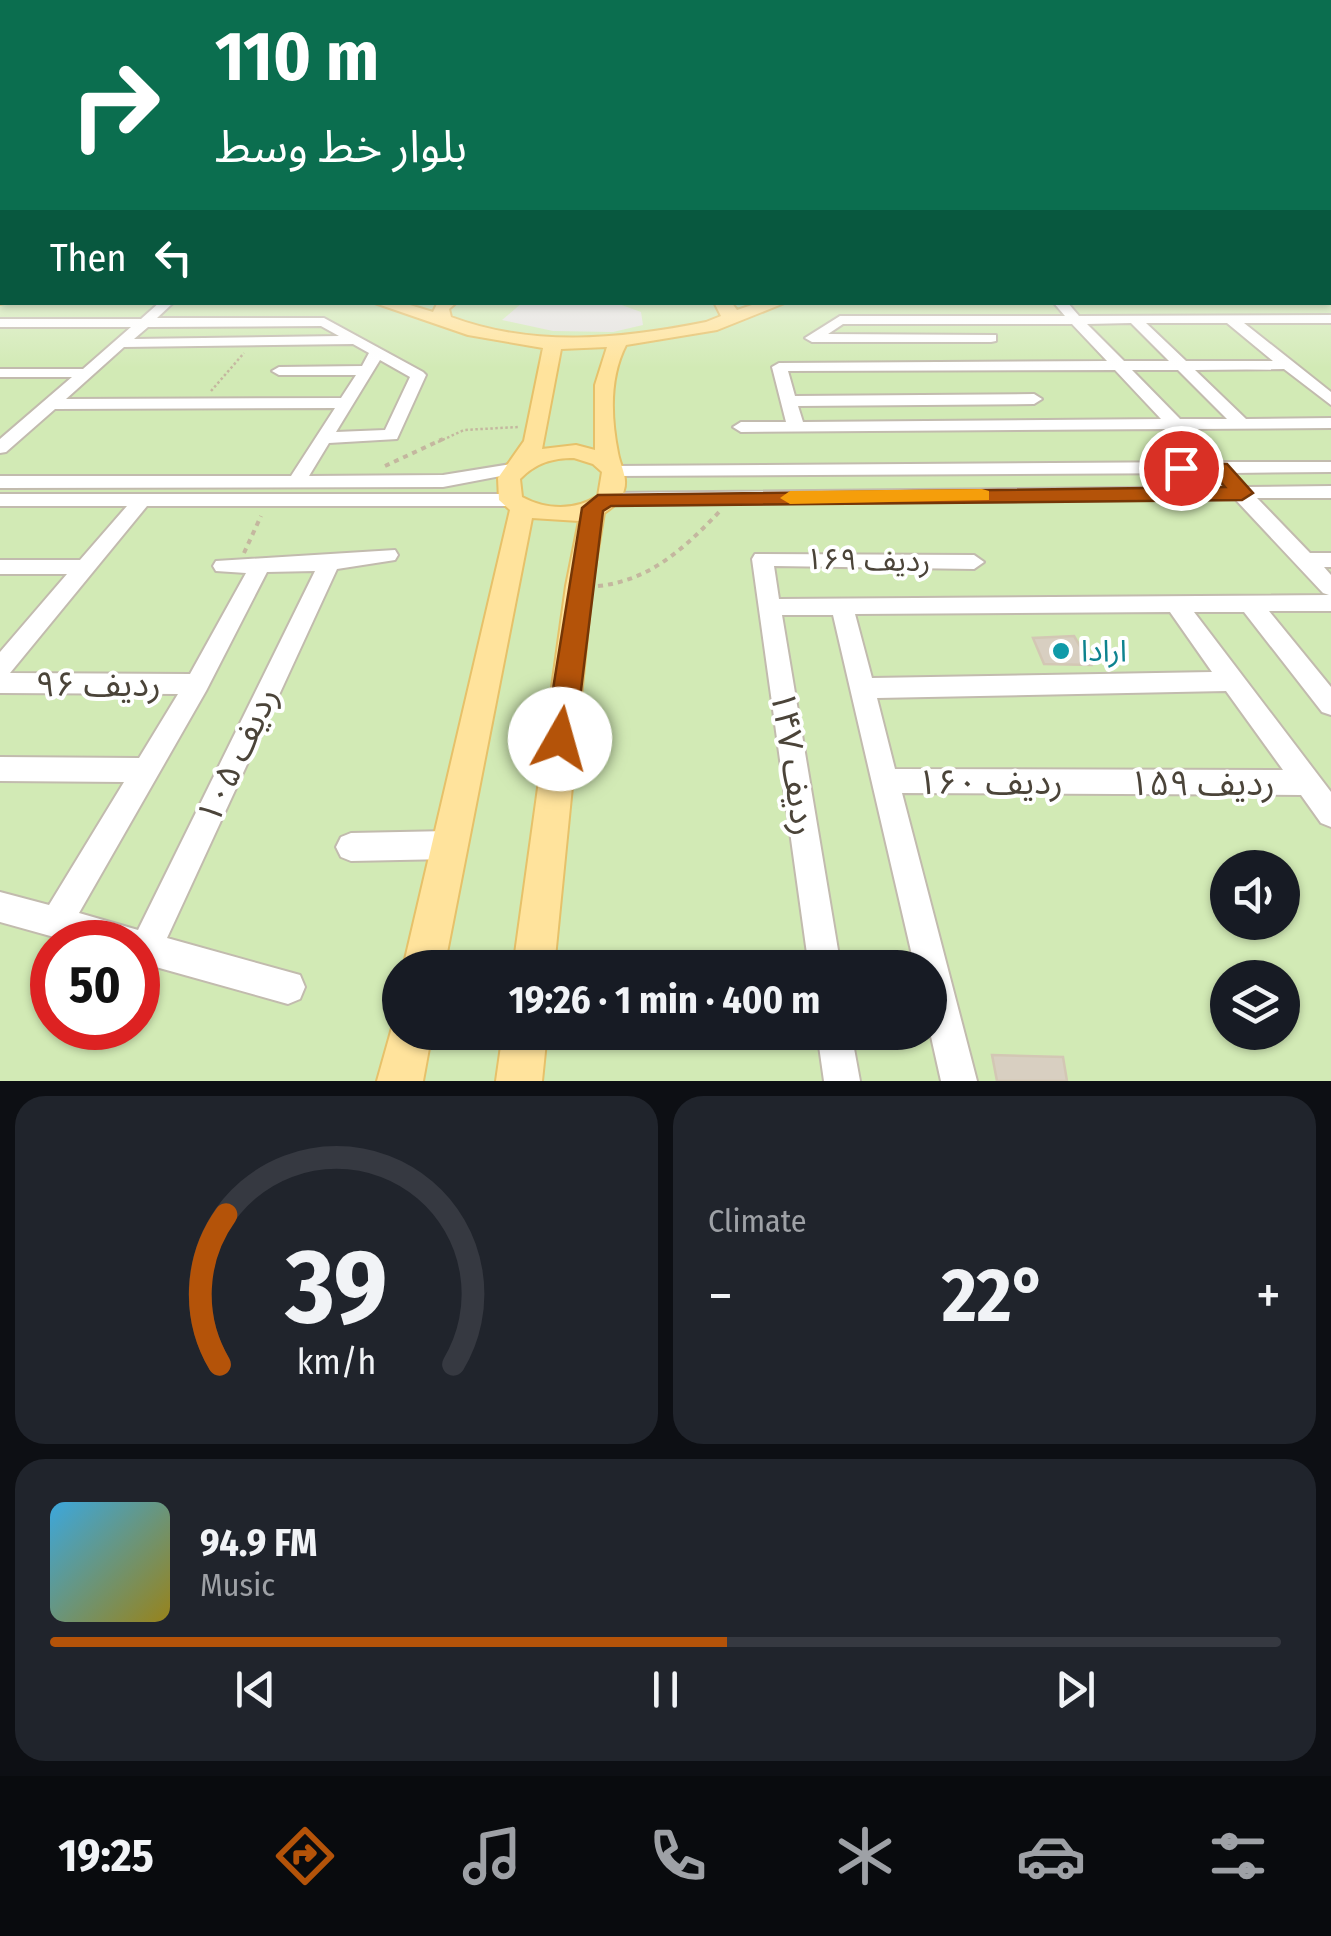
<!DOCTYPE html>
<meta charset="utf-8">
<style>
:root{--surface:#171b24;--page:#20242c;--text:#f1f3f6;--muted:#9ea1a6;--line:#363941;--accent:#b45309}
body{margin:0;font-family:"Fira Sans Condensed","Noto Sans Arabic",sans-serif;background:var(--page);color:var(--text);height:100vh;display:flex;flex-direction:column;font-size:38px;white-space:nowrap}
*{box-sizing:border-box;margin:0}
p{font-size:32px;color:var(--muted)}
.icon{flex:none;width:55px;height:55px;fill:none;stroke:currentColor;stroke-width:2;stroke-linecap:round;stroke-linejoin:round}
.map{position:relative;height:1081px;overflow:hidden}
.panel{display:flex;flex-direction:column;gap:15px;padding:15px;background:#0d0f14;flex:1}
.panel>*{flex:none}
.guide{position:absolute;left:0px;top:0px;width:1332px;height:305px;box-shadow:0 2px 8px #0004;background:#0b6e4f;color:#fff;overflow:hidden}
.buttons{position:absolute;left:1210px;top:850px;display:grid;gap:20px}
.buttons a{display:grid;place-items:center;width:90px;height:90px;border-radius:50%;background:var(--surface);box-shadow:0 2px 8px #0004;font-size:50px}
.speed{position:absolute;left:30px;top:920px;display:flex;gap:20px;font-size:50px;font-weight:700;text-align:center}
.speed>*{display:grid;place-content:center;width:130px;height:130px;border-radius:50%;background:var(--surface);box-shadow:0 2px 8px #0004;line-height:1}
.speed .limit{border:15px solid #d22;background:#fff;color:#111}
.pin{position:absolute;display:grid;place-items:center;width:85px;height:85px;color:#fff;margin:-42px;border:5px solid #fff;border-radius:50%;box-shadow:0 2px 10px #0007}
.me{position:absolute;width:110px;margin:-55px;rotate:7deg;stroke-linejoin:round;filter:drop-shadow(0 0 8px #0008)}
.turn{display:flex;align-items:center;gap:35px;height:210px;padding:0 50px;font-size:45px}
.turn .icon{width:130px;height:130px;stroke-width:2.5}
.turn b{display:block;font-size:70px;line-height:85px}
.then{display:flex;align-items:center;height:95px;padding:0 50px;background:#0003;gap:20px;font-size:38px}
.big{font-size:75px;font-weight:700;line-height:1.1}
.panel .card{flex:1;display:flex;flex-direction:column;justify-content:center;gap:15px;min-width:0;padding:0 35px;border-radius:30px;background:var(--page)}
.panel .dial{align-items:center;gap:0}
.dial svg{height:260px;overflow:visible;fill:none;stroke:var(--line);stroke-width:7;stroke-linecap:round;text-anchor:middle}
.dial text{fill:var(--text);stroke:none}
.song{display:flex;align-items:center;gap:30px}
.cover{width:120px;height:120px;border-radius:15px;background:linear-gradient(135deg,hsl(200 70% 55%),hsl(50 70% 35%))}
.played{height:10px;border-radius:5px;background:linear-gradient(90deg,var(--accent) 55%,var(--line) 55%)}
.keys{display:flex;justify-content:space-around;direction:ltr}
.heat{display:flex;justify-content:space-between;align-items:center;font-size:55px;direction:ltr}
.panel .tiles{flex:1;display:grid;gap:15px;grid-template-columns:1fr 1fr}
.card:last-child{grid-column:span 2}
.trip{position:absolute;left:382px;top:950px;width:565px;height:100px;border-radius:50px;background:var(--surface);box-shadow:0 2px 8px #0004;font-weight:700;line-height:100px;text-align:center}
.menu{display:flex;height:160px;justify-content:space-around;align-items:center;background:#090b0e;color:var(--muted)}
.menu .icon{width:70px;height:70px}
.menu .selected{color:var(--accent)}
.menu b{font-size:45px;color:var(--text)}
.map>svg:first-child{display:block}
.green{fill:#d2eab5;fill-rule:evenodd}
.parking{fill:#e5e3e0}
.building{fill:#d8cfc1;stroke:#d3c7b4;stroke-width:2.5}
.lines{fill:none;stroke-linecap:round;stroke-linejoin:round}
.minor-casing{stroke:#c2bbae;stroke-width:4}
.major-casing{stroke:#e6c16a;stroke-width:4}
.path-far1{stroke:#c4b79f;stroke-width:2.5;stroke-dasharray:2.5 2.5;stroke-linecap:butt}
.path{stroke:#c4b79f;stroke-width:4;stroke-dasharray:5 5;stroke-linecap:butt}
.minor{fill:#fff;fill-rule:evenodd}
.major{fill:#ffe39c;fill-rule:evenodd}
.route{fill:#b45309;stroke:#753606;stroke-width:2.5}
.slow{fill:#f59e0b}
.culture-dot{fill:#0f9aa8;stroke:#fff;stroke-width:4}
.labels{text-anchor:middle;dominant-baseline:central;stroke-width:8;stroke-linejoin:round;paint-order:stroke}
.street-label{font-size:30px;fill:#4b4439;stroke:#fff}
.culture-label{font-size:30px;fill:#0d838f;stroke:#fff;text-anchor:start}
.near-street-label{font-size:35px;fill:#4b4439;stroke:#fff}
</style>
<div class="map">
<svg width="1331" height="1081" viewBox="0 0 1331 1081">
<rect width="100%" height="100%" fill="#f6f3ec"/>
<path class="green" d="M 0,216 L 2,302 L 1330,302 L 1331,216 L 1331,1081 L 0,1081 ZM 1228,868 L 1282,868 L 1282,922 L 1228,922 ZM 52,942 L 138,942 L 138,1028 L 52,1028 ZM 400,968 L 930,968 L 930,1032 L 400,1032 ZM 1228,978 L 1282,978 L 1282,1032 L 1228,1032 Z"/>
<path class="parking" d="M 522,303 L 619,304 L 641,312 L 643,325 L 613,332 L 553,331 L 502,320 Z"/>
<path class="building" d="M 1074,636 L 1091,665 L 1044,664 L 1033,638 Z
M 992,1055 L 1063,1057 L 1067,1081 L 997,1081 Z"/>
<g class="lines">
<defs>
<path id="minor" d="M 0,216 L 2,216 L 2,220 L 0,220 Z
M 160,302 L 174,302 L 157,318 L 324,318 L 423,372 L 426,375 L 397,439 L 329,443 L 309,476 L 443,475 L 517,463 L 526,468 L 517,473 L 443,487 L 0,488 L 0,476 L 291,476 L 335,408 L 55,409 L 6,452 L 0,453 L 0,439 L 72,377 L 0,377 L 0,369 L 83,369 L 131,327 L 0,327 L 0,319 L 141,319 ZM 321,326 L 339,336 L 134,339 L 148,327 ZM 353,344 L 369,353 L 362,366 L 279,367 L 272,371 L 279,375 L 356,375 L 341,398 L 66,399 L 124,347 ZM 380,360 L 410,377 L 385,430 L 336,432 Z
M 1053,302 L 1067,302 L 1079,316 L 1331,315 L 1331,323 L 1244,323 L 1331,392 L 1331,405 L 1284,369 L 1195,370 L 1246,419 L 1331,418 L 1331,428 L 1189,429 L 1222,462 L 1331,462 L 1331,472 L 1232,473 L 1246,487 L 1331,486 L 1331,498 L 1257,498 L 1310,553 L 1331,553 L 1331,567 L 1324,567 L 1331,575 L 1331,611 L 1269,611 L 1331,687 L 1331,715 L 1322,712 L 1244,612 L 1194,612 L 1331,792 L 1331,827 L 1321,823 L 1301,795 L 902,793 L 977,1081 L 941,1081 L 930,1032 L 930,968 L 915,968 L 833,615 L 782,615 L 841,968 L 809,968 L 752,559 L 755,554 L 974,555 L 984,562 L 974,569 L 774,566 L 779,599 L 1329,595 L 1323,593 L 1235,499 L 606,505 L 597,499 L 606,493 L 1225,487 L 1211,473 L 613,476 L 604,471 L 613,466 L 1201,462 L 1170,429 L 741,432 L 733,427 L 741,422 L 786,422 L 772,367 L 779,363 L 1107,361 L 1072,324 L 843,324 L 828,334 L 996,335 L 996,341 L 991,342 L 812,342 L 805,338 L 840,316 L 1065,316 ZM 1131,323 L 1169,361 L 1124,361 L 1087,324 ZM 1146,323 L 1227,323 L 1273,361 L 1186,361 ZM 1115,370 L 1161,419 L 803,422 L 798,406 L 1034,404 L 1042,399 L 1034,394 L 795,396 L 788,371 ZM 1132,370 L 1178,370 L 1227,419 L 1180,419 ZM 1170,612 L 1212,672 L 872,678 L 855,614 ZM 1226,691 L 1283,770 L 895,769 L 877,698 Z
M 0,494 L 511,494 L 520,500 L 511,506 L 147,506 L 10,673 L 190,674 L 246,573 L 216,571 L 213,566 L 216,561 L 395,550 L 398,555 L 395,560 L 337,569 L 167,938 L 300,975 L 305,987 L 300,999 L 288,1004 L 138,962 L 138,942 L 72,942 L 0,922 L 0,892 L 49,905 L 124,782 L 0,781 L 0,757 L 139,758 L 178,694 L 0,693 L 0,652 L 67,574 L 0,574 L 0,560 L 80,560 L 127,506 L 0,506 ZM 315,571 L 138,930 L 79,913 L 206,691 L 267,572 Z
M 449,831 L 459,835 L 464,845 L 459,855 L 449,859 L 351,861 L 341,857 L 336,847 L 341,837 L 351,833 Z
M 817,1032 L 851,1032 L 860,1081 L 824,1081 Z"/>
<path id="major" d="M 1330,289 L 1331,289 L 1331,299 L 1330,299 Z
M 0,294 L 2,302 L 7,302 L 0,304 Z
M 372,302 L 400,302 L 433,312 L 438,302 L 457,302 L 449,309 L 451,317 C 534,348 621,339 706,322 L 721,316 L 714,302 L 731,302 L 737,310 L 761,302 L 787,302 L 717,330 L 626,345 C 609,378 611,418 618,453 C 620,465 628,477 624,490 C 621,501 613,507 604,513 L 592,586 L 554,968 L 513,968 L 566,586 L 579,521 L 532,518 L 444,968 L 403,968 L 510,510 L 499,500 L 498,478 L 524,441 L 543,348 L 468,335 ZM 607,347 L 595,385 L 595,450 L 576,445 L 542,449 L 561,349 ZM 574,458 L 593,464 L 602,472 L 598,496 C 575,511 546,510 522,497 L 520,479 C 536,463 552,458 574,458 Z
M 400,1014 L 400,1032 L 432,1032 L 423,1081 L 377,1081 L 395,1017 Z
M 503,1032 L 547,1032 L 542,1081 L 496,1081 Z"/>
</defs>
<use href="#minor" class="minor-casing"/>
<use href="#major" class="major-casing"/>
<path class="path-far1" d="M 211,391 L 244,353
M 438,442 L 464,430 L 518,427"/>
<path class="path" d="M 385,466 L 443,439
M 244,553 L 261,516
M 598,586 C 649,581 685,548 719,512"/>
<use href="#minor" class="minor"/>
<use href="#major" class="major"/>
</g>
<linearGradient id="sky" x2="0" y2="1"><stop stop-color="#8fc1ec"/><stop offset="0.59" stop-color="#fbfaf6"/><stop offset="1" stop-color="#fbfaf6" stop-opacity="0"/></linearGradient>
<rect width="1331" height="368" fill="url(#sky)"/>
<path class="route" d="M 1181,462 L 1227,464 L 1253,493 L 1242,500 L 611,506 L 603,511 L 575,739 L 571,748 L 560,752 L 550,748 L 545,739 L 582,508 L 598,495 L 1225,487 L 1214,474 L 1174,473 L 1171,468 Z"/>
<path class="slow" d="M 982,489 L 989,491 L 989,500 L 790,504 L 780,498 L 790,491 Z"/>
<circle class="culture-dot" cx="1061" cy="651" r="10"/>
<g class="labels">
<g class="street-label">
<text transform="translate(868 560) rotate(1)">ردیف ۱۶۹</text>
</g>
<g class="culture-label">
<text x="1081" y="651">ارادا</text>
</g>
<g class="near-street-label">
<text x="98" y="684">ردیف ۹۶</text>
<text transform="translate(237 755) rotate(-65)">ردیف ۱۰۵</text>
<text transform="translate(794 763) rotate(81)">ردیف ۱۴۷</text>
<text x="990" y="782">ردیف ۱۶۰</text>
<text x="1202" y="783">ردیف ۱۵۹</text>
</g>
</g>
</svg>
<div class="buttons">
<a><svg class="icon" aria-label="sound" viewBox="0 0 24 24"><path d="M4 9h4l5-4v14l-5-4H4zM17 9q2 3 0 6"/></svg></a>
<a><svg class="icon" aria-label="layers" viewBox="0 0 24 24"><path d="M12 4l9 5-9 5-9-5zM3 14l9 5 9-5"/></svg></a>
</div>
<div class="speed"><div class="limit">50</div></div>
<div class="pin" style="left:1181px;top:468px;background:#d93025"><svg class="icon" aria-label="arrive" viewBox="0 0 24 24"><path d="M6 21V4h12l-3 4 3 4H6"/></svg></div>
<svg class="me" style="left:560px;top:739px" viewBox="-20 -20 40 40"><circle r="19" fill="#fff"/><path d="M0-13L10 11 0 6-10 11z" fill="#b45309"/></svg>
<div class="trip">19:26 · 1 min · 400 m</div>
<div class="guide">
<div class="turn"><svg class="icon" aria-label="right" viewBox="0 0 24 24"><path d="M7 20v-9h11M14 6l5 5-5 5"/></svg><div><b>110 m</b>بلوار خط وسط</div></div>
<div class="then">Then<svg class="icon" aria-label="left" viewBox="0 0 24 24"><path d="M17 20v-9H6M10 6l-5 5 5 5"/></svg></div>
</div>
</div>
<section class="panel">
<div class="tiles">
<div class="card dial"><svg viewBox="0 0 100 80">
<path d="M14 69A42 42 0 1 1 86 69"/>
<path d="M14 69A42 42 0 0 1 16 23" stroke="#b45309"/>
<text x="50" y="56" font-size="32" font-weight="700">39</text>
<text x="50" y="72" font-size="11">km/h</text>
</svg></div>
<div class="card"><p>Climate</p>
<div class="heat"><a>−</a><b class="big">22°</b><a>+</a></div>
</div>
<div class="card">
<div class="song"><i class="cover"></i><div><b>94.9 FM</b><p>Music</p></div></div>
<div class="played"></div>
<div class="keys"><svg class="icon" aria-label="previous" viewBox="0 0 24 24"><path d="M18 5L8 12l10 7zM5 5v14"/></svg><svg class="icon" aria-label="pause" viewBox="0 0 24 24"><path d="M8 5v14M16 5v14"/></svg><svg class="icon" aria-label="next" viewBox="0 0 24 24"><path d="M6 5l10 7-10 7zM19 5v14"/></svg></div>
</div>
</div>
</section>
<nav class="menu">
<b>19:25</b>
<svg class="icon selected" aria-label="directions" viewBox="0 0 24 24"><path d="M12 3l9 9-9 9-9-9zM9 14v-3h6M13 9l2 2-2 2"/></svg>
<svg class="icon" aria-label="music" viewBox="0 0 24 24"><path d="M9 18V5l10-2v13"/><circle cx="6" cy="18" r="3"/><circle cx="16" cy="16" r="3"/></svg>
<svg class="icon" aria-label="phone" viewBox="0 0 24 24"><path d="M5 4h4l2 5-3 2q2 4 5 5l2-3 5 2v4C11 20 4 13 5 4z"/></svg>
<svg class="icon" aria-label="climate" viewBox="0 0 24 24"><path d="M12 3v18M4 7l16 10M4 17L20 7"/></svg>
<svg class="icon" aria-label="car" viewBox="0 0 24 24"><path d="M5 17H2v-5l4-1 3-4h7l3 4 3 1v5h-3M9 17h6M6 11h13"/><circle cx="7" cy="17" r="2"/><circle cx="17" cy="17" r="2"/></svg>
<svg class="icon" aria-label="filters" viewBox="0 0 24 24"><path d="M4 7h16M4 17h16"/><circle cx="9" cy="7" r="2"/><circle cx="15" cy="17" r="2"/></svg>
</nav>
